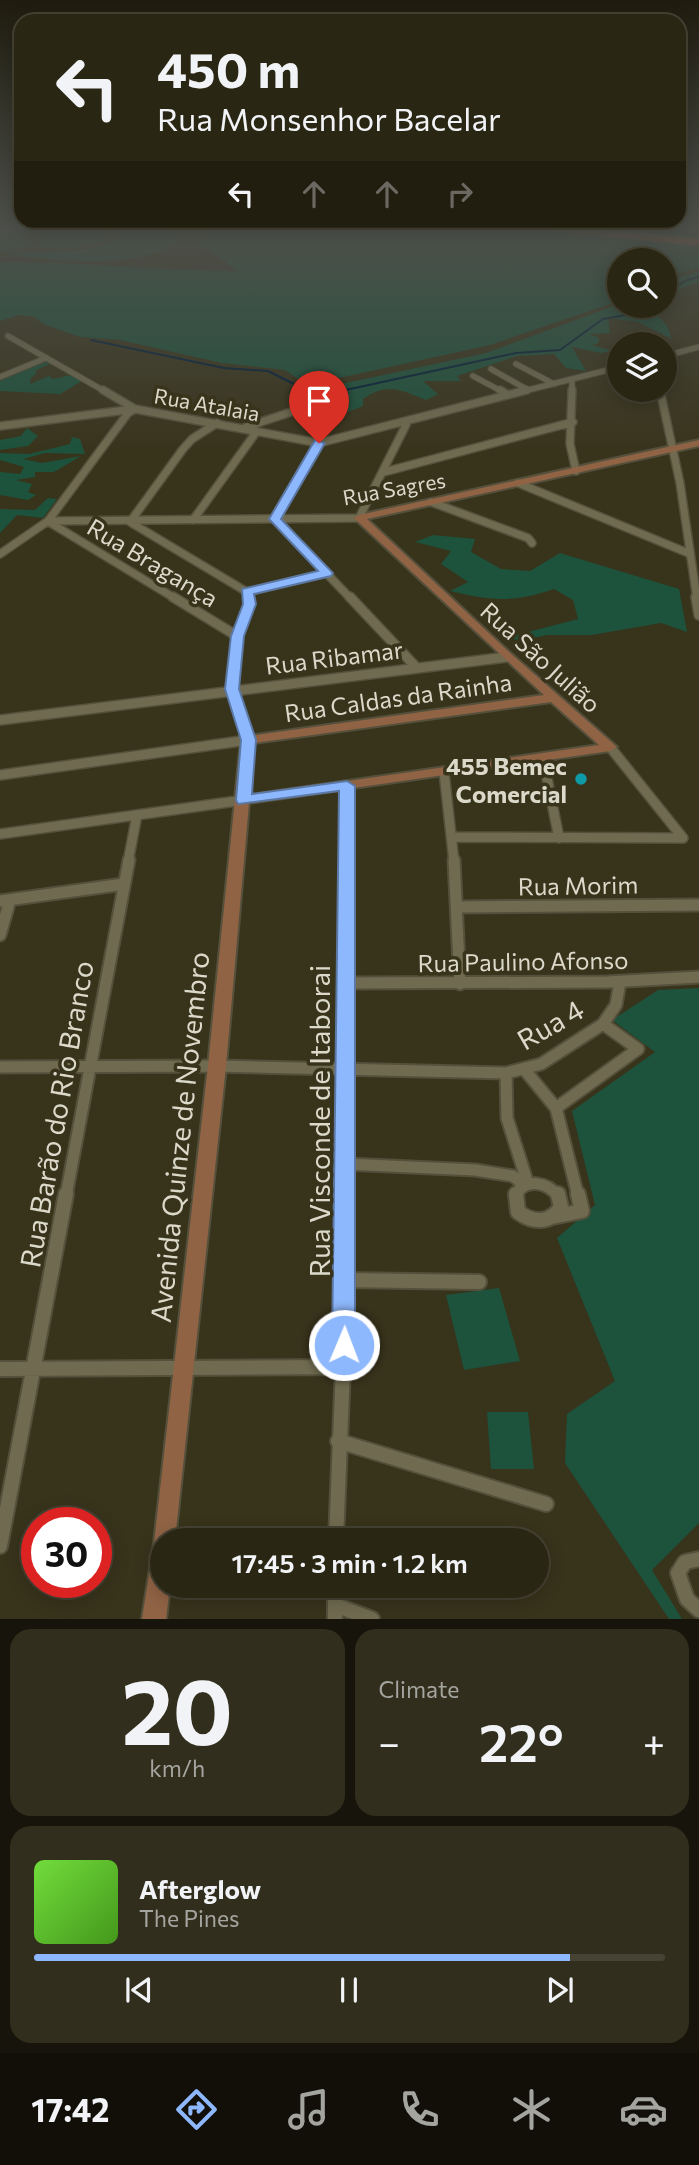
<!DOCTYPE html>
<meta charset="utf-8">
<style>
:root{--surface:#2a2614;--page:#322e1d;--text:#f1f3f6;--muted:#a5a5a0;--line:#464334;--accent:#8eb8fd}
body{margin:0;font-family:Commissioner,sans-serif;background:var(--page);color:var(--text);height:100vh;display:flex;flex-direction:column;font-size:26px;white-space:nowrap}
*{box-sizing:border-box;margin:0}
p{font-size:23px;color:var(--muted)}
.icon{flex:none;width:38px;height:38px;fill:none;stroke:currentColor;stroke-width:2;stroke-linecap:round;stroke-linejoin:round}
.map{position:relative;height:1619px;overflow:hidden}
.panel{display:flex;flex-direction:column;gap:10px;padding:10px;background:#17150b;flex:1}
.panel>*{flex:none}
.guide{position:absolute;left:14px;top:14px;width:672px;height:214px;border-radius:21px;box-shadow:0 4px 18px #0003,0 0 0 2px var(--line);background:#2a2614;color:var(--text);overflow:hidden}
.fabs{position:absolute;left:607px;top:248px;display:grid;gap:14px}
.fabs a{display:grid;place-items:center;width:70px;height:70px;border-radius:50%;background:var(--surface);box-shadow:0 4px 18px #0003,0 0 0 2px var(--line);font-size:35px}
.speed{position:absolute;left:21px;top:1507px;display:flex;gap:14px;font-size:35px;font-weight:700;text-align:center}
.speed>*{display:grid;place-content:center;width:91px;height:91px;border-radius:50%;background:var(--surface);box-shadow:0 4px 18px #0003,0 0 0 2px var(--line);line-height:1}
.speed .limit{border:10px solid #d22;background:#fff;color:#111}
.pin{position:absolute;display:grid;place-items:center;width:60px;height:60px;color:#fff;margin:-72px -30px;border-radius:50% 50% 50% 0;rotate:-45deg;box-shadow:0 0 7px #0007}
.pin .icon{rotate:45deg}
.me{position:absolute;width:77px;margin:-38px;rotate:1deg;stroke-linejoin:round;filter:drop-shadow(0 0 5px #0008)}
.turn{display:flex;align-items:center;gap:24px;height:147px;padding:0 28px;font-size:32px}
.turn .icon{width:91px;height:91px;stroke-width:2.5}
.turn b{display:block;font-size:49px;line-height:60px}
.lanes{display:flex;align-items:center;height:66px;padding:0 28px;background:#0003;justify-content:center;gap:35px;direction:ltr}
.lanes .off{opacity:.35}
.big{font-size:52px;font-weight:600;line-height:1.1}
.panel .tile{flex:1;display:flex;flex-direction:column;justify-content:center;gap:10px;min-width:0;padding:0 24px;border-radius:21px;background:var(--page)}
.panel .dial{align-items:center;gap:0}
.dial b{font-size:91px;line-height:1}
.song{display:flex;align-items:center;gap:21px}
.cover{width:84px;height:84px;border-radius:10px;background:linear-gradient(135deg,hsl(100 70% 55%),hsl(100 70% 35%))}
.played{height:7px;border-radius:4px;background:linear-gradient(90deg,var(--accent) 85%,var(--line) 85%)}
.keys{display:flex;justify-content:space-around;direction:ltr}
.heat{display:flex;justify-content:space-between;align-items:center;font-size:38px;direction:ltr}
.panel .tiles{flex:1;display:grid;gap:10px;grid-template-columns:1fr 1fr}
.tile:last-child{grid-column:span 2}
.trip{position:absolute;left:150px;top:1528px;width:399px;height:70px;border-radius:35px;background:var(--surface);box-shadow:0 4px 18px #0003,0 0 0 2px var(--line);font-weight:600;line-height:70px;text-align:center}
.menu{display:flex;height:112px;justify-content:space-around;align-items:center;background:#110f08;color:var(--muted)}
.menu .icon{width:49px;height:49px}
.menu .selected{color:var(--accent)}
.menu b{font-size:32px;color:var(--text)}
.map>svg:first-child{display:block}
.green{fill:#1d523c}
.lines{fill:none;stroke-linecap:round;stroke-linejoin:round}
.stream{stroke:#021f3a;stroke-width:2}
.street-far4-casing{stroke:#54503b;stroke-width:7}
.street-far3-casing{stroke:#54503b;stroke-width:10}
.street-far2-casing{stroke:#54503b;stroke-width:12}
.street-far1-casing{stroke:#54503b;stroke-width:15}
.street-casing{stroke:#54503b;stroke-width:18}
.secondary-casing{stroke:#54503b;stroke-width:4}
.highway-casing{stroke:#54503b;stroke-width:4}
.street-far4{stroke:#706b50;stroke-width:5}
.street-far3{stroke:#706b50;stroke-width:7}
.street-far2{stroke:#706b50;stroke-width:9}
.street-far1{stroke:#706b50;stroke-width:11}
.street{stroke:#706b50;stroke-width:14}
.secondary{fill:#906345;fill-rule:evenodd}
.highway{fill:#d94f2c;fill-rule:evenodd}
.route{fill:#8eb8fd;stroke:#5c78a4;stroke-width:2}
.culture-dot{fill:#0f9aa8;stroke:#38331b;stroke-width:2.5}
.labels{text-anchor:middle;dominant-baseline:central;stroke-width:7;stroke-linejoin:round;paint-order:stroke}
.far-street-label{font-size:21px;fill:#dbd9ca;stroke:#38331b}
.street-label{font-size:24px;fill:#dbd9ca;stroke:#38331b}
.poi-label{font-size:24px;font-weight:bold;fill:#dbd9ca;stroke:#38331b;text-anchor:end}
.near-street-label{font-size:28px;fill:#dbd9ca;stroke:#38331b}
</style>
<div class="map">
<svg width="699" height="1619" viewBox="0 0 699 1619">
<rect width="100%" height="100%" fill="#38331b"/>
<path class="green" d="M 0,228 C 11,230 27,235 33,245 L 0,253 Z
M 31,228 L 101,228 L 107,238 C 84,249 64,250 40,247 L 40,238 L 48,234 L 24,229 Z
M 157,228 L 180,239 C 146,271 52,261 8,254 C 51,248 81,259 121,236 L 114,229 Z
M 215,228 L 537,228 L 699,244 L 699,267 L 665,277 L 665,261 L 620,261 L 619,301 L 490,345 L 307,385 L 285,370 L 222,363 L 120,340 L 80,337 L 46,325 L 34,317 L 19,315 L 0,321 L 0,263 C 79,261 159,271 238,271 L 198,243 Z
M 699,271 L 699,282 L 682,288 L 665,303 L 665,282 Z
M 619,304 L 620,306 L 659,306 L 653,310 L 667,326 L 672,339 L 638,322 L 608,318 L 610,333 L 589,334 L 599,338 L 598,343 L 592,345 L 613,351 L 601,353 L 572,347 L 586,371 L 566,368 L 554,354 L 517,356 L 457,376 L 461,381 L 423,381 L 438,394 L 426,400 C 400,390 389,382 363,399 L 363,406 L 348,412 L 313,390 L 486,353 Z
M 45,362 L 51,363 L 35,371 L 37,373 L 31,378 L 30,384 L 49,376 L 53,379 L 71,375 L 82,381 L 60,394 L 0,391 L 0,381 Z
M 27,428 L 38,436 L 28,446 L 0,450 L 0,440 L 21,436 Z
M 72,437 L 80,439 L 85,454 L 45,453 L 23,459 L 42,463 L 81,456 L 54,472 L 35,472 L 35,477 L 16,480 L 32,484 L 28,492 L 36,495 L 28,500 L 0,495 L 0,472 L 20,474 L 24,467 L 0,460 L 0,453 L 29,454 L 70,444 Z
M 48,498 L 57,499 L 43,518 L 17,515 L 0,533 L 0,509 L 35,510 Z
M 433,535 L 475,539 L 471,552 L 501,569 L 530,571 L 560,553 L 679,589 L 687,632 L 661,623 L 592,635 L 547,635 L 523,640 L 501,639 L 578,619 L 573,600 L 554,589 C 513,603 492,601 450,591 L 468,582 L 441,564 L 451,551 L 415,542 Z
M 699,988 L 699,1523 L 652,1570 L 682,1619 L 669,1619 L 565,1463 L 567,1414 L 615,1381 L 557,1238 L 595,1205 L 572,1111 L 655,1052 L 612,1020 L 658,990 Z
M 499,1288 L 520,1361 L 464,1370 L 446,1295 Z
M 487,1412 L 528,1412 L 534,1469 L 491,1469 Z"/>
<g class="lines">
<path class="stream" d="M 665,293 L 687,280 L 699,277
M 91,340 L 224,368 L 268,371 L 318,396 L 516,353 L 560,350 L 603,319 L 637,313 L 646,306"/>
<defs>
<path id="street-far4" d="M 8,336 L 106,392
M 644,337 L 644,345
M 665,356 L 699,347
M 665,361 L 670,367 L 665,375
M 516,364 L 554,384
M 491,369 L 528,390
M 473,376 L 503,392
M 0,377 L 46,358
M 572,380 L 572,392
M 520,392 L 620,367"/>
<path id="street-far3" d="M 103,390 L 135,409 L 319,443 L 527,390
M 500,390 L 508,395
M 572,390 L 570,444 L 576,471
M 660,390 L 680,483 L 697,599
M 217,423 L 192,439 L 183,449 L 130,522 L 247,592
M 0,426 L 134,409
M 246,427 L 312,405
M 319,443 L 275,519 L 351,599
M 384,472 L 573,422
M 518,483 L 688,553
M 431,502 L 528,538 L 532,543
M 193,520 L 257,431
M 48,521 L 359,518 L 408,421
M 49,522 L 176,599
M 0,554 L 48,521 L 128,413 L 135,409
M 247,592 L 327,573
M 247,592 L 248,599"/>
<path id="street-far2" d="M 173,597 L 237,636
M 350,597 L 415,666
M 696,597 L 699,615
M 0,720 L 507,657
M 610,747 L 683,838
M 543,758 L 559,838
M 444,772 L 454,862
M 0,775 L 248,740 L 232,689 L 237,636 L 249,604 L 248,597
M 0,834 L 244,800
M 453,837 L 683,838
M 128,862 L 137,815
M 346,862 L 347,786"/>
<path id="street-far1" d="M 454,860 L 460,984
M 0,901 L 124,884
M 458,907 L 699,905
M 0,935 L 10,900
M 347,983 L 607,982 L 699,977
M 0,1067 L 217,1066 L 506,1073
M 524,1069 L 556,1108 L 578,1196
M 556,1108 L 638,1049 L 603,1024
M 346,1164 L 475,1170 L 513,1176 L 524,1185
M 528,1184 L 507,1118 L 506,1073 L 541,1064 L 603,1024 L 616,1005 L 620,982
M 66,1196 L 129,860
M 344,1196 L 346,860
M 515,1196 C 525,1177 547,1182 558,1196"/>
<path id="street" d="M 516,1194 L 518,1212 C 533,1223 550,1224 561,1207 L 558,1194
M 552,1217 L 582,1211 L 578,1194
M 344,1280 L 479,1282
M 0,1369 L 343,1367
M 338,1441 L 546,1504
M 336,1540 L 343,1367 L 344,1194
M 0,1546 L 66,1194
M 699,1559 L 685,1562 L 678,1573 L 687,1599 L 699,1610
M 335,1586 L 335,1619
M 335,1605 L 372,1619"/>
<path id="secondary" d="M 699,440 L 699,446 L 367,519 L 508,651 L 617,747 L 610,751 L 249,803 L 226,1066 L 175,1540 L 163,1540 L 163,1586 L 170,1586 L 166,1619 L 142,1619 L 154,1543 L 208,1066 L 241,740 L 248,736 L 544,695 L 354,518 L 359,515 ZM 551,702 L 599,745 L 250,795 L 254,743 Z"/>
<path id="highway" d="M 545,228 L 584,228 L 699,239 L 699,245 L 550,231 Z"/>
</defs>
<use href="#street-far4" class="street-far4-casing"/>
<use href="#street-far3" class="street-far3-casing"/>
<use href="#street-far2" class="street-far2-casing"/>
<use href="#street-far1" class="street-far1-casing"/>
<use href="#street" class="street-casing"/>
<use href="#secondary" class="secondary-casing"/>
<use href="#highway" class="highway-casing"/>
<use href="#street-far4" class="street-far4"/>
<use href="#street-far3" class="street-far3"/>
<use href="#street-far2" class="street-far2"/>
<use href="#street-far1" class="street-far1"/>
<use href="#street" class="street"/>
<use href="#secondary" class="secondary"/>
<use href="#highway" class="highway"/>
</g>
<linearGradient id="sky" x2="0" y2="1"><stop stop-color="#1f1c0f"/><stop offset="0.5" stop-color="#4d504a"/><stop offset="1" stop-color="#4d504a" stop-opacity="0"/></linearGradient>
<rect width="699" height="455" fill="url(#sky)"/>
<path class="route" d="M 315,440 L 325,443 L 281,519 L 333,573 L 331,576 L 254,594 L 256,604 L 244,636 L 239,689 L 256,740 L 252,794 L 347,781 L 355,786 L 355,1345 L 352,1353 L 344,1356 L 336,1353 L 332,1345 L 339,791 L 238,804 L 236,800 L 241,740 L 225,689 L 231,636 L 243,604 L 242,589 L 318,571 L 269,519 Z"/>
<circle class="culture-dot" cx="581" cy="779" r="7"/>
<g class="labels">
<g class="far-street-label">
<text transform="translate(207 404) rotate(10)">Rua Atalaia</text>
<text transform="translate(394 488) rotate(-10)">Rua Sagres</text>
</g>
<g class="street-label">
<text transform="translate(153 562) rotate(31)">Rua Bragança</text>
<text transform="translate(334 657) rotate(-7)">Rua Ribamar</text>
<text transform="translate(541 657) rotate(42)">Rua São Julião</text>
<text transform="translate(398 697) rotate(-8)">Rua Caldas da Rainha</text>
<text transform="translate(578 885) rotate(-1)">Rua Morim</text>
<text transform="translate(523 961) rotate(-1)">Rua Paulino Afonso</text>
</g>
<g class="poi-label">
<text x="567" y="765">455 Bemec<tspan x="567" dy="28">Comercial</tspan></text>
</g>
<g class="near-street-label">
<text transform="translate(550 1024) rotate(-30)">Rua 4</text>
<text transform="translate(56 1114) rotate(-80)">Rua Barão do Rio Branco</text>
<text transform="translate(319 1121) rotate(-90)">Rua Visconde de Itaborai</text>
<text transform="translate(179 1137) rotate(-84)">Avenida Quinze de Novembro</text>
</g>
</g>
</svg>
<div class="fabs">
<a><svg class="icon" aria-label="search" viewBox="0 0 24 24"><circle cx="10" cy="10" r="6"/><path d="M15 15l6 6"/></svg></a>
<a><svg class="icon" aria-label="layers" viewBox="0 0 24 24"><path d="M12 4l9 5-9 5-9-5zM3 14l9 5 9-5"/></svg></a>
</div>
<div class="speed"><div class="limit">30</div></div>
<div class="pin" style="left:319px;top:443px;background:#d93025"><svg class="icon" aria-label="arrive" viewBox="0 0 24 24"><path d="M6 21V4h12l-3 4 3 4H6"/></svg></div>
<svg class="me" style="left:344px;top:1345px" viewBox="-20 -20 40 40"><circle r="17" fill="#8eb8fd" stroke="#fff" stroke-width="3"/><path d="M0-11L8 9 0 5-8 9z" fill="#fff"/></svg>
<div class="trip">17:45 · 3 min · 1.2 km</div>
<div class="guide">
<div class="turn"><svg class="icon" aria-label="left" viewBox="0 0 24 24"><path d="M17 20v-9H6M10 6l-5 5 5 5"/></svg><div><b>450 m</b>Rua Monsenhor Bacelar</div></div>
<div class="lanes"><svg class="icon" aria-label="left" viewBox="0 0 24 24"><path d="M17 20v-9H6M10 6l-5 5 5 5"/></svg><svg class="icon off" aria-label="ahead" viewBox="0 0 24 24"><path d="M12 20V5M6 11l6-6 6 6"/></svg><svg class="icon off" aria-label="ahead" viewBox="0 0 24 24"><path d="M12 20V5M6 11l6-6 6 6"/></svg><svg class="icon off" aria-label="right" viewBox="0 0 24 24"><path d="M7 20v-9h11M14 6l5 5-5 5"/></svg></div>
</div>
</div>
<section class="panel">
<div class="tiles">
<div class="tile dial"><b>20</b><p>km/h</p></div>
<div class="tile"><p>Climate</p>
<div class="heat"><a>−</a><b class="big">22°</b><a>+</a></div>
</div>
<div class="tile">
<div class="song"><i class="cover"></i><div><b>Afterglow</b><p>The Pines</p></div></div>
<div class="played"></div>
<div class="keys"><svg class="icon" aria-label="previous" viewBox="0 0 24 24"><path d="M18 5L8 12l10 7zM5 5v14"/></svg><svg class="icon" aria-label="pause" viewBox="0 0 24 24"><path d="M8 5v14M16 5v14"/></svg><svg class="icon" aria-label="next" viewBox="0 0 24 24"><path d="M6 5l10 7-10 7zM19 5v14"/></svg></div>
</div>
</div>
</section>
<nav class="menu">
<b>17:42</b>
<svg class="icon selected" aria-label="directions" viewBox="0 0 24 24"><path d="M12 3l9 9-9 9-9-9zM9 14v-3h6M13 9l2 2-2 2"/></svg>
<svg class="icon" aria-label="music" viewBox="0 0 24 24"><path d="M9 18V5l10-2v13"/><circle cx="6" cy="18" r="3"/><circle cx="16" cy="16" r="3"/></svg>
<svg class="icon" aria-label="phone" viewBox="0 0 24 24"><path d="M5 4h4l2 5-3 2q2 4 5 5l2-3 5 2v4C11 20 4 13 5 4z"/></svg>
<svg class="icon" aria-label="climate" viewBox="0 0 24 24"><path d="M12 3v18M4 7l16 10M4 17L20 7"/></svg>
<svg class="icon" aria-label="car" viewBox="0 0 24 24"><path d="M5 17H2v-5l4-1 3-4h7l3 4 3 1v5h-3M9 17h6M6 11h13"/><circle cx="7" cy="17" r="2"/><circle cx="17" cy="17" r="2"/></svg>
</nav>
